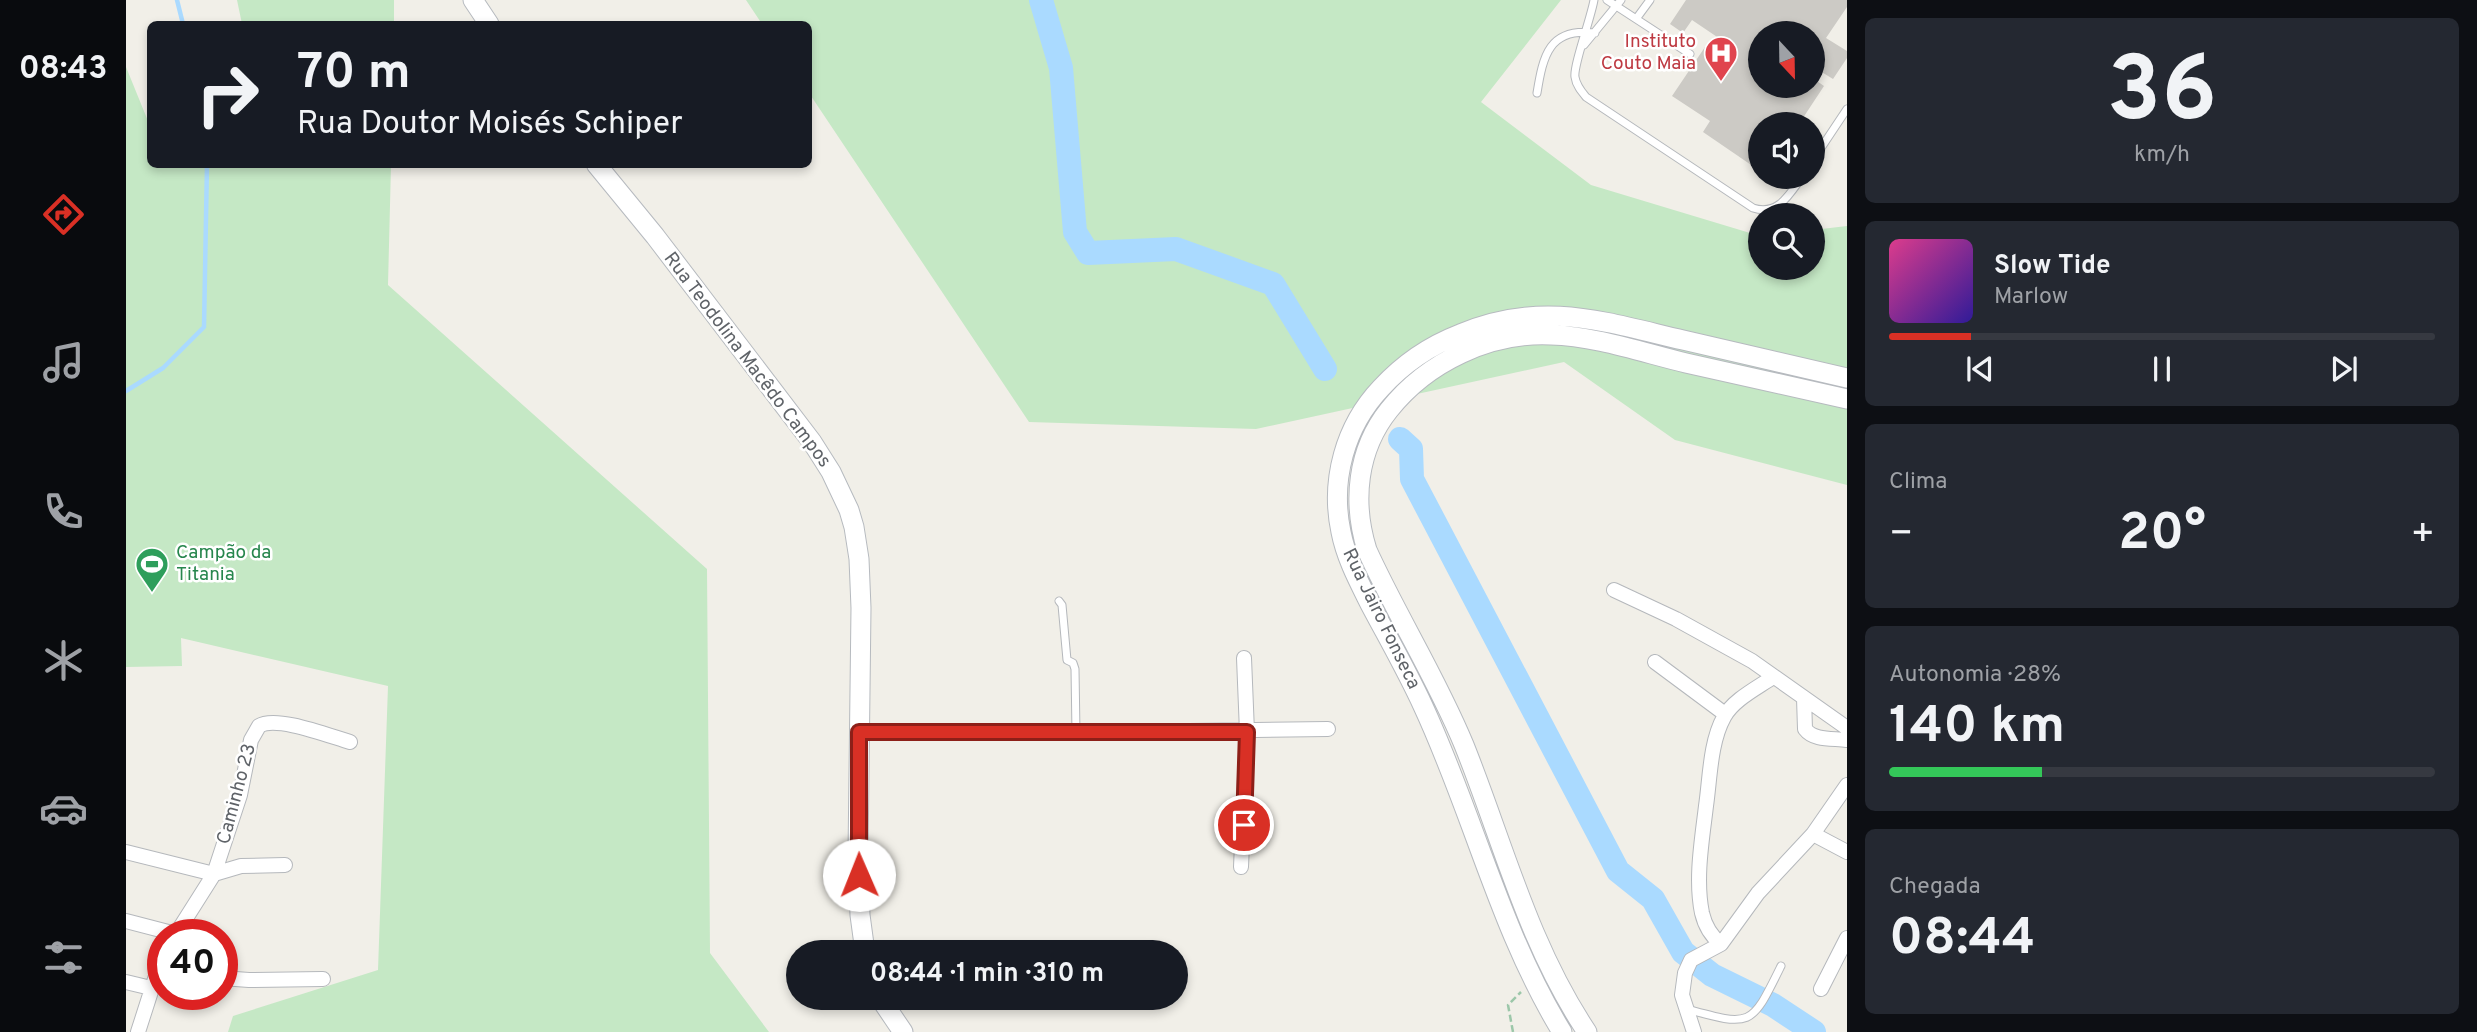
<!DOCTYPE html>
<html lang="pt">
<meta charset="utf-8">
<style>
:root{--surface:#171b24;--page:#242831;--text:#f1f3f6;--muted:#9ea1a6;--line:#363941;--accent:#d93025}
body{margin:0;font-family:Overpass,sans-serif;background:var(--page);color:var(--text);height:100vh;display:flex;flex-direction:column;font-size:26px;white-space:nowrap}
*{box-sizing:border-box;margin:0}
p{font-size:23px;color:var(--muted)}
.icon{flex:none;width:38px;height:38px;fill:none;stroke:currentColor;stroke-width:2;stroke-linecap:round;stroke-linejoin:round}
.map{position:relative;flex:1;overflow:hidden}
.details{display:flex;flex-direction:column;gap:18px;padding:18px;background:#0d0f14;width:630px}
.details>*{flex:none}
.banner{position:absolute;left:21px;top:21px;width:665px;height:147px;border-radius:10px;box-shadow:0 4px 10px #0003;background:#171b24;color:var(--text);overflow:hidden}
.needle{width:46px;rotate:158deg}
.controls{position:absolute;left:1622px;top:21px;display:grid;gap:14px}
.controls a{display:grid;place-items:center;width:77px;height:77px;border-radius:50%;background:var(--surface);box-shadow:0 4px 10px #0003;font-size:35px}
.speed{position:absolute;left:21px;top:919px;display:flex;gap:14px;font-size:35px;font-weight:700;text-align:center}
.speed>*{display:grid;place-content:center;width:91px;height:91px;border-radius:50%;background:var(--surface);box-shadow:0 4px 10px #0003;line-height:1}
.speed .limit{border:10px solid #d22;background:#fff;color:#111}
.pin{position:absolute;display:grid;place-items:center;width:60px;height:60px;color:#fff;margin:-30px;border:4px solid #fff;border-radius:50%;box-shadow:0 2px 7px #0007}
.me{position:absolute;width:77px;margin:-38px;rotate:359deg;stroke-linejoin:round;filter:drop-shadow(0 0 5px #0008)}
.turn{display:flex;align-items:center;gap:24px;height:147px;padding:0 35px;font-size:32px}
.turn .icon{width:91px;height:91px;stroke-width:2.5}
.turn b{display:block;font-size:49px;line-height:60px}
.big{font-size:52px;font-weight:700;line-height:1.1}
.details .tile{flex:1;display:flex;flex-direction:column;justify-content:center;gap:10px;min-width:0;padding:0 24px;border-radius:10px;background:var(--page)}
.details .dial{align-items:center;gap:0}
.dial b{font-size:91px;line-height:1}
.song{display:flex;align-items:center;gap:21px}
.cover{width:84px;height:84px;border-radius:10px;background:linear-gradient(135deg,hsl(330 70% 55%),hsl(250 70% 35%))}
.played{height:7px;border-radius:4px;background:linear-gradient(90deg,var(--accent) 15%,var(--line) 15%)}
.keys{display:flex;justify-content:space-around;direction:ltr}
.heat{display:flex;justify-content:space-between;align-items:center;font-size:38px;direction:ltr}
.charge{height:10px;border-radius:5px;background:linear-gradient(90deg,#34c759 28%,var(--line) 0)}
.trip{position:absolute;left:660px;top:940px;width:402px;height:70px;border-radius:35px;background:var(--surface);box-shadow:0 4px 10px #0003;font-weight:700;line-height:70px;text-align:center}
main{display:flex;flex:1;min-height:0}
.menu{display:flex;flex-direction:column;width:126px;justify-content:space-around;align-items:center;background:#090b0e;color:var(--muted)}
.menu .icon{width:49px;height:49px}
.menu .current{color:var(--accent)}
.menu b{font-size:32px;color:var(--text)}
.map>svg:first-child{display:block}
.green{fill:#c5e8c5}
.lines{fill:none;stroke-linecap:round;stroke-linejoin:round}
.stream{stroke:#aadaff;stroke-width:4.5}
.river{stroke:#aadaff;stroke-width:24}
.building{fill:#cccac5;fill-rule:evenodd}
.lane-casing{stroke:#b5b8bc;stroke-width:9}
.street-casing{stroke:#b5b8bc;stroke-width:16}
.secondary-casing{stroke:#b6babf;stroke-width:21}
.path{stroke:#9cc7a9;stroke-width:2.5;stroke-dasharray:7 3.5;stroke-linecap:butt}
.lane{stroke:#fff;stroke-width:7}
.street{stroke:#fff;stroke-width:14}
.secondary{stroke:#fff;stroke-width:19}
.route-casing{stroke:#8d1f18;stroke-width:18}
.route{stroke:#d93025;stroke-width:12}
.labels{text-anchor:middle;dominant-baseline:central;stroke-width:5;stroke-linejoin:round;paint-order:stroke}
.health-label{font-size:19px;fill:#be3a42;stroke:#fff;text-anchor:end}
.street-label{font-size:19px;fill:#5f6368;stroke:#fff}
.leisure-label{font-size:19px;fill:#27864d;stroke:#fff;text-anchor:start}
</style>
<main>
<nav class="menu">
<b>08:43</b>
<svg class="icon current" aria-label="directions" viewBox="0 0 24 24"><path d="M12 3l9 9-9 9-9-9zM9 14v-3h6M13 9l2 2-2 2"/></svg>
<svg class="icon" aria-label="music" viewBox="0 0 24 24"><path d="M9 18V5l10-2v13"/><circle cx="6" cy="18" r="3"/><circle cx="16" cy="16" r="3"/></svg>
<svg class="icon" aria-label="phone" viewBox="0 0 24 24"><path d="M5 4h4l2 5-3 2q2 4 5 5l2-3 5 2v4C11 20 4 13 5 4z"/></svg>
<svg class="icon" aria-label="climate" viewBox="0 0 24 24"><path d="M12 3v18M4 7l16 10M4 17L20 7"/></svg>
<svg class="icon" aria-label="car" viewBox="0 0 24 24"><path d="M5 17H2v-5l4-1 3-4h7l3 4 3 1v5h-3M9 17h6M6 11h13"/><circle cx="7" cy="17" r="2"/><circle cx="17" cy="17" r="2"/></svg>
<svg class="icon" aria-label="filters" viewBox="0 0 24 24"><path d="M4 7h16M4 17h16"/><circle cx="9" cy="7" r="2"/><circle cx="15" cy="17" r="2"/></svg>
</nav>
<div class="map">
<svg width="1721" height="1032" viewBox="0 0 1721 1032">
<rect width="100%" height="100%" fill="#f1efe8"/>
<path class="green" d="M 111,0 L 268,0 L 268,24 L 116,24 Z
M 620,0 L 1435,0 L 1355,102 L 1465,185 L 1634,236 L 1634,268 L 1687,268 L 1687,230 L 1721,226 L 1721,485 L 1549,440 L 1438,362 L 1130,429 L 903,422 L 683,93 L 682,24 L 636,24 Z
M 0,67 L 24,126 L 24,164 L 265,165 L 262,285 L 581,569 L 584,953 L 643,1032 L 102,1032 L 107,1016 L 252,970 L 262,686 L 55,638 L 56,666 L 0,667 Z"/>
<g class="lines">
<path class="stream" d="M 51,0 L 57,24
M 0,391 L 37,368 L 78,327 L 81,164"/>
<path class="river" d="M 915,0 L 935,68 L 949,232 L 962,253 L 1050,249 L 1147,284 L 1199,369
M 1274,439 L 1285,449 L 1286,479 L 1492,871 L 1527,899 L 1557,952 L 1586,975 L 1647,1005 L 1688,1032"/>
</g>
<path class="building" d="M 1560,0 L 1721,0 L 1721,7 L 1700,38 L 1721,51 L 1721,58 L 1707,79 L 1694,71 L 1688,79 L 1698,86 L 1673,124 L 1634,124 L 1634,171 L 1577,132 L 1584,121 L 1546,96 L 1579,47 L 1598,60 L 1606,47 L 1566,20 L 1557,33 L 1544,24 ZM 1634,33 L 1687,33 L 1687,86 L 1634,86 Z
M 1644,177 L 1661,177 L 1656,185 Z"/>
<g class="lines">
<defs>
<path id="lane" d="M 1468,0 C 1465,18 1447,66 1449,77 C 1450,85 1455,91 1460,97 L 1627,208 C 1652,216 1663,195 1676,177
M 1481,0 L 1564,54
M 1510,19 L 1524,0
M 1458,45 L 1495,0
M 1411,93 C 1417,56 1423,27 1469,33
M 1687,160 L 1721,109
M 933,601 L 936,605 L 941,660 L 947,663 L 949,669 L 950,733
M 1560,1009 C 1626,1027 1625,1027 1655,966"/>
<path id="street" d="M 1488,590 L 1550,619 L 1626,661 L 1721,728
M 1529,662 L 1599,714
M 1678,698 L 1679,729 C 1688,741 1707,738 1721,740
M 733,731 L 930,733 L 1202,729
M 1687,834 L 1721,852
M 0,852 L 88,874 L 114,795 L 125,740 L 133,726 C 150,715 203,736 224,742
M 1115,867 L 1121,732 L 1118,658
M 0,921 L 50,934
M 50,934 L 88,874 L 115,866 L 159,865
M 1595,944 C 1585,936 1579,926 1576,913 C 1569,879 1576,840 1580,806 C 1584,779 1584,742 1598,717 C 1607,700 1631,688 1647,677
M 96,978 L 123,980 L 197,979
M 0,982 L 25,988
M 1695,989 L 1721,938
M 12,1032 L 37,954
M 1568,1032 L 1556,995 L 1559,973 L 1565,960 L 1595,944 L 1632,893 L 1687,834 L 1721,785"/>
<path id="secondary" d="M 347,0 L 363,24
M 470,164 L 529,236 L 686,442 L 705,472 L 723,510 L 728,527 L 733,559 L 735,608 L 732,855 L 734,915 L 739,952
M 754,998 L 777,1032
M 1436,1032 C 1374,931 1347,813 1297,706 C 1281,671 1262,638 1244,604 C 1233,582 1220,558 1215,532 C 1204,480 1219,426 1255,388 C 1277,364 1303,346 1334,334 C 1416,300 1475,321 1557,340 C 1612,353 1666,365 1721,378
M 1461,1032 C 1402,944 1377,842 1338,745 C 1310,677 1271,616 1241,550 C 1226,502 1231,450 1263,410 C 1301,362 1364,332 1425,335 C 1469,336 1518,353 1560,363 C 1614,375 1667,387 1721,399"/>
</defs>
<use href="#lane" class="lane-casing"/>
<use href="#street" class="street-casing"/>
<use href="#secondary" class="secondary-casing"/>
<path class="path" d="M 1387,1032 L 1382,1005 L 1395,992"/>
<use href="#lane" class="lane"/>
<use href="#street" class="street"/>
<use href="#secondary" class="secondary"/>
</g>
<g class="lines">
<defs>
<path id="route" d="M 733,875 L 733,732 L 1121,732 L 1118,825"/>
</defs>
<use href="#route" class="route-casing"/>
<use href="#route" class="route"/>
</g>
<defs>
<symbol id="hospital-pin" viewBox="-11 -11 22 30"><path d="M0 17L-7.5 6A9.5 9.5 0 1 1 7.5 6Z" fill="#e0444e" stroke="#fff"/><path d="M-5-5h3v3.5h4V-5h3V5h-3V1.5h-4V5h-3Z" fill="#fff"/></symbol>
<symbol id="stadium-pin" viewBox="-11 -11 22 30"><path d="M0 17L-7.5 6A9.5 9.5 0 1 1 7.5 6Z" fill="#2e9e5b" stroke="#fff"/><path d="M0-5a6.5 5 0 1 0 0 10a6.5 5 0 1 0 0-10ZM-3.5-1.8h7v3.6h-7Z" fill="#fff"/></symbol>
</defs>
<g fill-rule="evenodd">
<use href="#hospital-pin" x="1576" y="34" width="38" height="52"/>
<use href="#stadium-pin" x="7" y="545" width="38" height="52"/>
</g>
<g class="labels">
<g class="health-label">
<text x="1570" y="42">Instituto<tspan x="1570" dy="22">Couto Maia</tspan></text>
</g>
<g class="street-label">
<text transform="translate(621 360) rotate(53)">Rua Teodolina Macêdo Campos</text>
<text transform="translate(1255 619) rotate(64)">Rua Jairo Fonseca</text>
<text transform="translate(111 794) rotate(-75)">Caminho 23</text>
</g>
<g class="leisure-label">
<text x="50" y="553">Campão da<tspan x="50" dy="22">Titania</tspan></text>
</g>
</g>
</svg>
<div class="controls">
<a><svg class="needle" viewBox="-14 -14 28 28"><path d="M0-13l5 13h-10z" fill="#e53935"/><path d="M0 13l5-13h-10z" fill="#9ea1a6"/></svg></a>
<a><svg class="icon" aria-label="sound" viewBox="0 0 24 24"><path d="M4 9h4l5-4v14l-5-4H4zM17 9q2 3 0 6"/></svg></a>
<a><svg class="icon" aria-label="search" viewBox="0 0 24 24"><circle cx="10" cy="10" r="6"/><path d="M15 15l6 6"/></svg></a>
</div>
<div class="speed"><div class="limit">40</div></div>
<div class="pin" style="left:1118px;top:825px;background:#d93025"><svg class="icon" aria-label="arrive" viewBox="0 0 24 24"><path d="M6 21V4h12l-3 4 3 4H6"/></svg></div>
<svg class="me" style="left:733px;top:875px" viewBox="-20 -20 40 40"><circle r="19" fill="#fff"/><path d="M0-13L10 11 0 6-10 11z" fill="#d93025"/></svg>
<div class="trip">08:44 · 1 min · 310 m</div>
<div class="banner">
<div class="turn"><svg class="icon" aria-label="right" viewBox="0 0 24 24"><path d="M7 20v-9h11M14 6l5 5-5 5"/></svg><div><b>70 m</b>Rua Doutor Moisés Schiper</div></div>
</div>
</div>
<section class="details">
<div class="tile dial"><b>36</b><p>km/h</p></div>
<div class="tile">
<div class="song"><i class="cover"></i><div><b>Slow Tide</b><p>Marlow</p></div></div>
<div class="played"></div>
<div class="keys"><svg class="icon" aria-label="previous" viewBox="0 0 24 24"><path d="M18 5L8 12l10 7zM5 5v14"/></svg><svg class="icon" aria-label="pause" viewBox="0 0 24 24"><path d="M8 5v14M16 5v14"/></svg><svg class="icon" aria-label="next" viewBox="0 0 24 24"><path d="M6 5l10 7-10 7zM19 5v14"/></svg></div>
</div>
<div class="tile"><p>Clima</p>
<div class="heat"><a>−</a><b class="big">20°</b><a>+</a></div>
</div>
<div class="tile"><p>Autonomia · 28%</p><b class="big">140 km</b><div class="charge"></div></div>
<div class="tile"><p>Chegada</p><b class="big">08:44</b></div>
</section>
</main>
